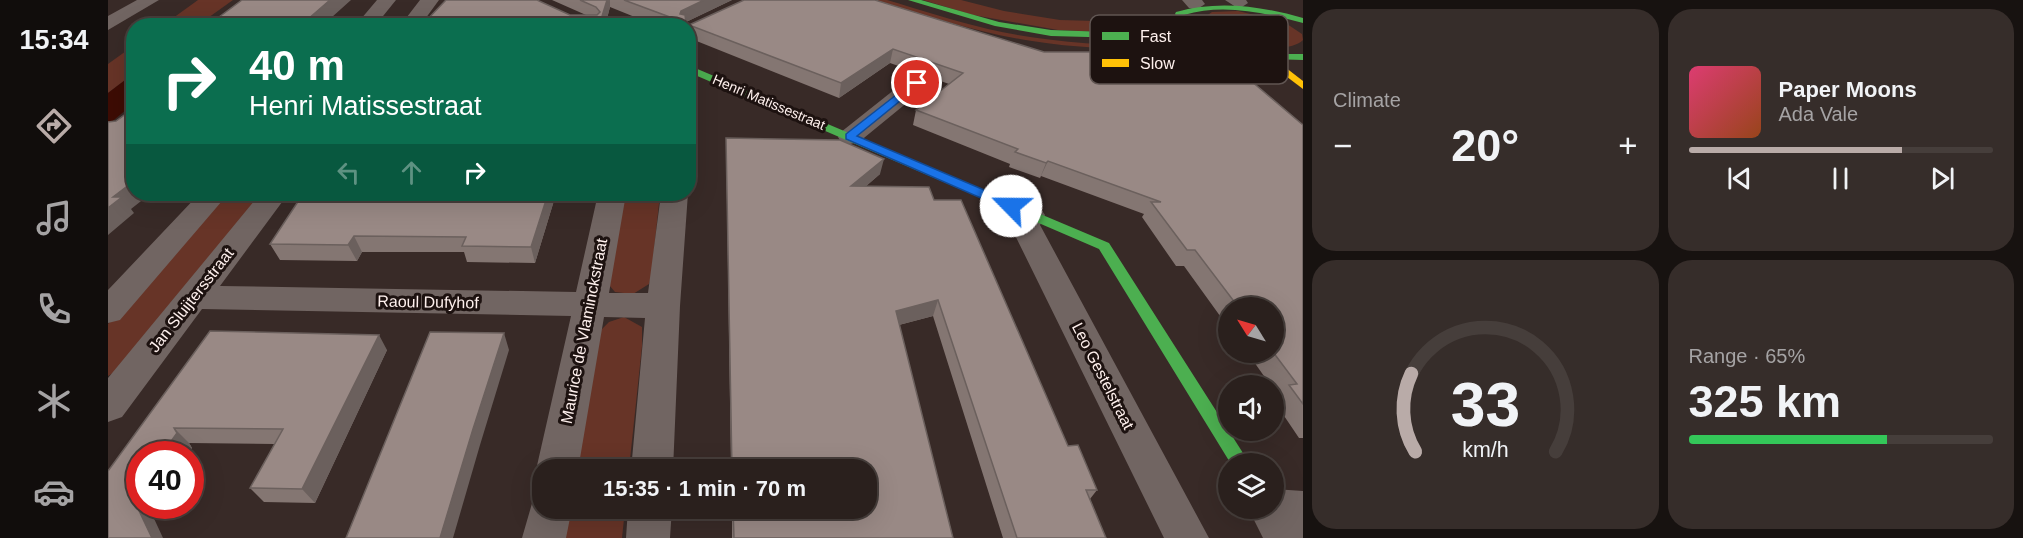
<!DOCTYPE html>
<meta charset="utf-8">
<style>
:root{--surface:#2a201d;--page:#362d2a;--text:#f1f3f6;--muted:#a5a3a4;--line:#463e3b;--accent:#b9aba8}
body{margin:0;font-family:Arial,sans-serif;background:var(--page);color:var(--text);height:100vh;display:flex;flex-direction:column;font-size:22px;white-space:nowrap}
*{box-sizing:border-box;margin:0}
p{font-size:20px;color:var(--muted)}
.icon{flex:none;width:33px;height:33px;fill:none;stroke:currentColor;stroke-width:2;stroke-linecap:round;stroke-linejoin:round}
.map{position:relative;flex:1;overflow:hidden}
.side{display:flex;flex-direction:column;gap:9px;padding:9px;background:#171210;width:720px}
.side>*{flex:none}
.hud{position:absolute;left:18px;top:18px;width:570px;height:183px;border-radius:24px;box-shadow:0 6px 24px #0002,0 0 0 2px var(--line);background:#0b6e4f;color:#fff;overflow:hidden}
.needle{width:39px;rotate:307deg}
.buttons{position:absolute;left:1110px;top:297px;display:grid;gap:12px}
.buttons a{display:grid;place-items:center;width:66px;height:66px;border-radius:50%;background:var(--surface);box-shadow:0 6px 24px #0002,0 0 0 2px var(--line);font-size:30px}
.speed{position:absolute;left:18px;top:441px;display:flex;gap:12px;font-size:30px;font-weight:700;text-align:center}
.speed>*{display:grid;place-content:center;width:78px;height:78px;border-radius:50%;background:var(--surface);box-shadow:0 6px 24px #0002,0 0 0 2px var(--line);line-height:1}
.speed .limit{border:9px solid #d22;background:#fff;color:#111}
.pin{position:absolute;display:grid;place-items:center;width:51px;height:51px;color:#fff;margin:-26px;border:3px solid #fff;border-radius:50%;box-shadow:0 2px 6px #0007}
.me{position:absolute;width:66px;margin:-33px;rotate:293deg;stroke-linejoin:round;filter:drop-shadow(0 0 4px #0008)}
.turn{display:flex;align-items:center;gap:21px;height:126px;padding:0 24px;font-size:27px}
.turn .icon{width:78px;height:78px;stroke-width:2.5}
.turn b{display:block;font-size:42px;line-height:51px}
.lanes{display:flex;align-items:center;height:57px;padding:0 24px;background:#0003;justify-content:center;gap:30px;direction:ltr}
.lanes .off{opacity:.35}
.big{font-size:45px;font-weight:700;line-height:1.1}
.side .widget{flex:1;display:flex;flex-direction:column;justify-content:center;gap:9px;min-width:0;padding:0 21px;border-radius:24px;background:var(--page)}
.side .dial{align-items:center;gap:0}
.dial svg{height:156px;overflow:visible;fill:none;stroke:var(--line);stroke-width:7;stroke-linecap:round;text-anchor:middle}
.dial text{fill:var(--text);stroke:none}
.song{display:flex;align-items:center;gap:18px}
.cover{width:72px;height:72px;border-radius:9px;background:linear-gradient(135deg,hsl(340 70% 55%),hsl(20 70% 35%))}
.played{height:6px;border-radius:3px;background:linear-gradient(90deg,var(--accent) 70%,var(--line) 70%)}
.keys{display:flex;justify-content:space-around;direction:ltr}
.heat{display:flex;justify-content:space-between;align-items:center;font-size:33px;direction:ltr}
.charge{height:9px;border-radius:4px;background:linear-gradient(90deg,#34c759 65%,var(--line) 0)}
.side .tiles{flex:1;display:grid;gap:9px;grid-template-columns:repeat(2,1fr)}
.trip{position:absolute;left:424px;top:459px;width:345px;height:60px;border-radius:24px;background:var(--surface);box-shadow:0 6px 24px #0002,0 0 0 2px var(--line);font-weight:700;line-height:60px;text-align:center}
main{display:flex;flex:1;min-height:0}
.menu{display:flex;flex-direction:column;width:108px;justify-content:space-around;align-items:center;background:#110d0c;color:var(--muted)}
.menu .icon{width:42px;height:42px}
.menu .on{color:var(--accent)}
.menu b{font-size:27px;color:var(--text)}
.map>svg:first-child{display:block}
.green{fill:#673427}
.water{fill:#3d0c04}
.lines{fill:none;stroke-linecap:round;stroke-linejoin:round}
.street{fill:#716562;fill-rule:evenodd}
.fast{fill:#4caf50;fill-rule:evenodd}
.slow{fill:#ffc107;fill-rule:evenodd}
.wall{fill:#847672}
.shaded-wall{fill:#6b605d}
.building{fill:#998985;stroke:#6b605d;stroke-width:1.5}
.route{fill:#1a73e8;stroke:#114b97;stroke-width:1.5}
.labels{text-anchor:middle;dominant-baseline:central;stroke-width:6;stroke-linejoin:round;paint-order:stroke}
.far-street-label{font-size:14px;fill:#fef0ed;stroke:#1d1210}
.street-label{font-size:16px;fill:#fef0ed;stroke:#1d1210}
.key{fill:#1d1210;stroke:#605552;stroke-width:1.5}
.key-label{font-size:16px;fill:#fef0ed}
</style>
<main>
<nav class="menu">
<b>15:34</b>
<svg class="icon on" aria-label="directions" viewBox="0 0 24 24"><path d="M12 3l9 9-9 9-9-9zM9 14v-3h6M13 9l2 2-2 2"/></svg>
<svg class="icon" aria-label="music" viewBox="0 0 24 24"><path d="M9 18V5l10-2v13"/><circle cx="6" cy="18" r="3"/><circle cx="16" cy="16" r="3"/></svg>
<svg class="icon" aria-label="phone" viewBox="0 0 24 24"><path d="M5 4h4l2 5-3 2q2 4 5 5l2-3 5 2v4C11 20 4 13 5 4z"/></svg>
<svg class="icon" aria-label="climate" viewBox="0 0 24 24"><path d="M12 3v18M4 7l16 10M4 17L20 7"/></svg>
<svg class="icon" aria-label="car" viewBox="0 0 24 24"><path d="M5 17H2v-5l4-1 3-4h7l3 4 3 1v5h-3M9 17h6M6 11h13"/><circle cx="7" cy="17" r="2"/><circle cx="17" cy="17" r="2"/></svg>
</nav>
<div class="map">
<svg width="1195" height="538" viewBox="0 0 1195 538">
<rect width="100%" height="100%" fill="#382a27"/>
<path class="green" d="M 90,0 L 125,0 L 90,25 L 54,26 Z
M 768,0 L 779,0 C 813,10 846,21 880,29 C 936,42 992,45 1048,46 L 1052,49 C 1009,49 966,48 924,41 C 870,33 819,16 768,0 Z
M 815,0 L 853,0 L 896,11 L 952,20 L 1022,22 L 1035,34 L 950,30 L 865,15 Z
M 1130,11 L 1176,22 L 1194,34 L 1195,40 C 1177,58 1105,42 1094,19 L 1104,12 Z
M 25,46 L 25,74 L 0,93 L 0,64 Z
M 115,194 L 153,194 L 12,369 L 0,376 L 0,324 Z
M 511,194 L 552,194 L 543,278 L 541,284 L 525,294 L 507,292 L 496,279 Z
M 516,317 L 534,327 L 534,346 L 521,469 L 464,470 L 488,335 L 501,322 Z
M 458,509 L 517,509 L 514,538 L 452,538 Z"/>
<path class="water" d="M 25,74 L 25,104 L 0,125 L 0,93 Z"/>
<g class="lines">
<path class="street" d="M 29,0 L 51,0 L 0,30 L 0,16 Z
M 269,0 L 288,0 L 267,26 L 247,26 Z
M 312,0 L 331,0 L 312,26 L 292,26 Z
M 1074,0 L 1094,0 L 1097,4 L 1088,10 L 1081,8 Z
M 1117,0 L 1138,0 L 1140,3 L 1131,9 Z
M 809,76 L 817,78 L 820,83 L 817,88 L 751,142 L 742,144 L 733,142 L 730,137 L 733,132 L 801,78 Z
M 91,194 L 120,194 L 12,320 L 0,323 L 0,290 Z
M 152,194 L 180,194 L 112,286 L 468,292 L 490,194 L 518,194 L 501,293 L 540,293 L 553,194 L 580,193 L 572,306 L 565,470 L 523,470 L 537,318 L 496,317 L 470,470 L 435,470 L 435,484 L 428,470 L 463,316 L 94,309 L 14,417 L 0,422 L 0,378 Z
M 923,206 L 933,209 L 937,215 L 932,225 L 1101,538 L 1056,538 L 902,225 L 913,209 Z
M 1166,489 L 1195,491 L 1195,538 L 1155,538 L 1140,508 L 1166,508 Z
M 435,490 L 435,508 L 464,508 L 458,538 L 414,538 L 427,493 Z
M 520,508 L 564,508 L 562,538 L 518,538 Z"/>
<path class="fast" d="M 800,0 L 813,0 L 891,22 L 943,30 L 1084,35 L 1077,29 L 1067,14 L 1068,12 C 1110,0 1153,6 1195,18 L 1195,23 C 1156,13 1116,3 1076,15 C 1102,53 1153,54 1195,54 L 1195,60 C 1159,59 1124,57 1092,40 L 943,36 L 887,26 Z
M 580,65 L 1001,243 L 1142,464 L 1123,464 L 991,249 L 580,72 Z"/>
<path class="slow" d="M 1154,54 L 1160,54 L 1195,81 L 1195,89 L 1154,58 Z"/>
</g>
<path class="wall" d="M 444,0 L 624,0 L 578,22 L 578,26 L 549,26 L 502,7 L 497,26 L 313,26 L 462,15 L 478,15 Z
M 581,25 L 936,52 L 1195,125 L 1195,438 L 1191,438 L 1166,401 L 1170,395 L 1166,389 L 1166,386 L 1163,386 L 1139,352 L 1166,352 L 1166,308 L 1120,308 L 1120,327 L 1076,266 L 1068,266 L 1034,217 L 1036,214 L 933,176 L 932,178 L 901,167 L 902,164 L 805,125 L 808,110 L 841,84 L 782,63 L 731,98 L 581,38 Z
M 618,138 L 772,174 L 758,186 L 826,200 L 960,446 L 989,490 L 982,499 L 998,538 L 895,538 L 825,316 L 791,325 L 845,538 L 624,538 L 624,508 L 759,508 L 759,470 L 623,470 Z
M 448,194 L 427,263 L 359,262 L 356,252 L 254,252 L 249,261 L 172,260 L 162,244 Z
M 102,331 L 279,350 L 207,503 L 156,502 L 142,488 L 167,444 L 81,443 L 84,448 L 32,506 L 47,506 L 43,512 L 0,538 Z"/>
<path class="shaded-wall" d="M 222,0 L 243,0 L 214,26 L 192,26 Z
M 499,0 L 502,0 L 502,7 L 497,26 L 491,26 Z
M 596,0 L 624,0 L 576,23 L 572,14 L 573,11 Z
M 785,49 L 782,63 L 731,98 L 733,83 Z
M 776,159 L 772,174 L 740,202 L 743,186 Z
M 940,161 L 933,176 L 932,178 L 938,163 Z
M 26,181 L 26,194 L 42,194 L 23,209 L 26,213 L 0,235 L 0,208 L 5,197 Z
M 440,194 L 448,194 L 427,263 L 423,247 Z
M 246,236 L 254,252 L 249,261 L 240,245 Z
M 830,300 L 825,316 L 783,327 L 788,311 Z
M 396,333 L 401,350 L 372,445 L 345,538 L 332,538 L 365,429 Z
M 271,335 L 279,350 L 207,503 L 194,489 Z
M 66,428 L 81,443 L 84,448 L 80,454 L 54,454 Z
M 32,488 L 32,506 L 47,506 L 43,512 L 55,538 L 44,538 L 25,498 Z"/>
<path class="building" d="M 134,0 L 222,0 L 192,26 L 99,26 Z
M 338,0 L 429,0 L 462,15 L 489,15 L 492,12 L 488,7 L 472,0 L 499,0 L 491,26 L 313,26 Z
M 516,0 L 596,0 L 573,11 L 572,14 L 577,15 L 578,23 Z
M 636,0 L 767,0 L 936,52 L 1109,52 L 1195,125 L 1195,404 L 1181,385 L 1189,384 L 1165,352 L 1166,308 L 1131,308 L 1087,250 L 1079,250 L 1043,202 L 1053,202 L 940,161 L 938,163 L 907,152 L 910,149 L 808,110 L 855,73 L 785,49 L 733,83 L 581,25 Z
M 26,108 L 26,181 L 5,197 L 14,197 L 0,208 L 0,122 L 8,121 Z
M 618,138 L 732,140 L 776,159 L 743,186 L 821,187 L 826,200 L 853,200 L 960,446 L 970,445 L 989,490 L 978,490 L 998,538 L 909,538 L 830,300 L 788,311 L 845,538 L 626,538 L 625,508 L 759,508 L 759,470 L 624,470 Z
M 195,194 L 440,194 L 423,247 L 354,246 L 358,237 L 246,236 L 240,245 L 162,244 Z
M 102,331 L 271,335 L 194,489 L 142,488 L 175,429 L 66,428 L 69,433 L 54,454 L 32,454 L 32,488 L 25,498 L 44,538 L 0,538 L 0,471 Z
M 322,332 L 396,333 L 365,429 L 332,538 L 238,538 Z"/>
<path class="route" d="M 806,81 L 814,83 L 749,136 L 907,203 L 907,209 L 898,209 L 738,139 L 738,134 Z"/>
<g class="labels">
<g class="far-street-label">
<text transform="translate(661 102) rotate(23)">Henri Matissestraat</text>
</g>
<g class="street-label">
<text transform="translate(83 300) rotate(-52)">Jan Sluijtersstraat</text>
<text transform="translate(320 302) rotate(1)">Raoul Dufyhof</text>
<text transform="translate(476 331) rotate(-79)">Maurice de Vlaminckstraat</text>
<text transform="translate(995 376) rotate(63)">Leo Gestelstraat</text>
</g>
</g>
<rect x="982" y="15" width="198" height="69" rx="9" class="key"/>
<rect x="994" y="32" width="27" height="8" fill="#4caf50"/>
<rect x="994" y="59" width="27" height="8" fill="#ffc107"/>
<g class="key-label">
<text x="1032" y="42">Fast</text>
<text x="1032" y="69">Slow</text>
</g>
</svg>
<div class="buttons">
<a><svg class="needle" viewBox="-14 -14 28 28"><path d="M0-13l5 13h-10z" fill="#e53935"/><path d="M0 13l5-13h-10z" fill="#a5a3a4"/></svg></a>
<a><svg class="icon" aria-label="sound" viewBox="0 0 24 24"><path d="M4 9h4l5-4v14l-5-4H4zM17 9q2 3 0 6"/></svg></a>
<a><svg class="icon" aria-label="layers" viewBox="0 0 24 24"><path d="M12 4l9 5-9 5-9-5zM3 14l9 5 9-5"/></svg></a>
</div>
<div class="speed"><div class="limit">40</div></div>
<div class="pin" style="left:809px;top:83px;background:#d93025"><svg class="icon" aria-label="arrive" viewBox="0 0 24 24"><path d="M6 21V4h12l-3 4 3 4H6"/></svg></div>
<svg class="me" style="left:903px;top:206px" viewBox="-20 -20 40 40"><circle r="19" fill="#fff"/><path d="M0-13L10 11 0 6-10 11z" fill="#1a73e8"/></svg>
<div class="trip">15:35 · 1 min · 70 m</div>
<div class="hud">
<div class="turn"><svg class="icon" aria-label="right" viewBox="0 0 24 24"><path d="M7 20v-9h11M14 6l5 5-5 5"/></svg><div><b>40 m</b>Henri Matissestraat</div></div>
<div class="lanes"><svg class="icon off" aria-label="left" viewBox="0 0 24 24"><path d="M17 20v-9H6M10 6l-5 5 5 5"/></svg><svg class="icon off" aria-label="ahead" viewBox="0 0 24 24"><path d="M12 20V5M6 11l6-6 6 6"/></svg><svg class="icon" aria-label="right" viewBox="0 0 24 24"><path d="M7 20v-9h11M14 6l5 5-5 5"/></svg></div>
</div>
</div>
<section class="side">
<div class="tiles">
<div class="widget"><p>Climate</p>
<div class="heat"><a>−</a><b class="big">20°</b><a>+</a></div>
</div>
<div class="widget">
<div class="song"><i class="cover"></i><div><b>Paper Moons</b><p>Ada Vale</p></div></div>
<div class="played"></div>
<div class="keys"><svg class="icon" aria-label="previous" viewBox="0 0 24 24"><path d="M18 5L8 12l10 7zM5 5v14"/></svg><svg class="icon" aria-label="pause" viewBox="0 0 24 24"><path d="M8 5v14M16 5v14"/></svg><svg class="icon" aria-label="next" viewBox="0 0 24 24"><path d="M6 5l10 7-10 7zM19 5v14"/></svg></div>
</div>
<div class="widget dial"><svg viewBox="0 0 100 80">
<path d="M14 69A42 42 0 1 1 86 69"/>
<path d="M14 69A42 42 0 0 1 12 29" stroke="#b9aba8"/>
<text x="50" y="56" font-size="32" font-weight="700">33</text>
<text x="50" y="72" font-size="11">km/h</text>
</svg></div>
<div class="widget"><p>Range · 65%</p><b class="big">325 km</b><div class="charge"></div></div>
</div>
</section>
</main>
